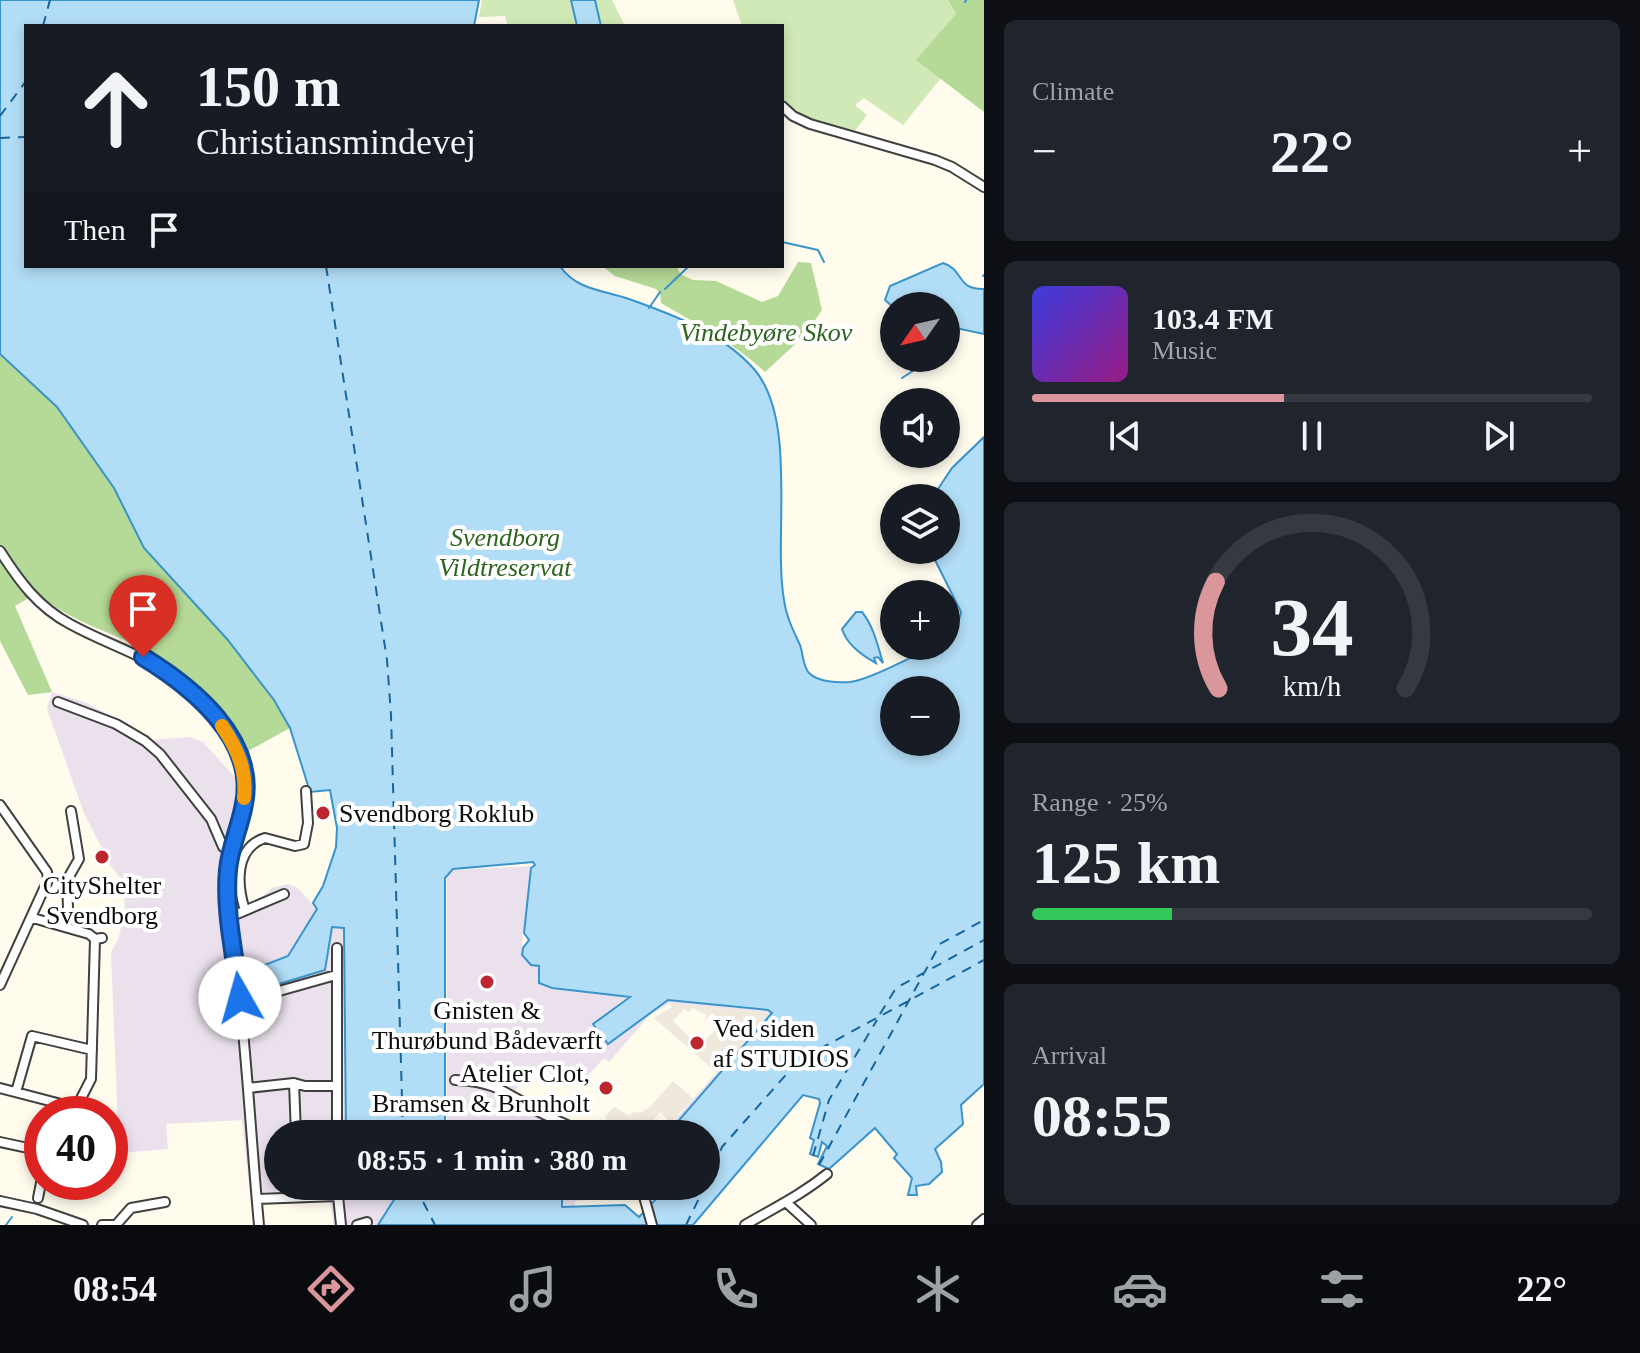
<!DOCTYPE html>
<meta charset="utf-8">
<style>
:root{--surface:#171b24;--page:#20242c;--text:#f1f3f6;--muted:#9ea1a6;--line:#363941;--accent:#d9979c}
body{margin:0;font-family:"Times New Roman",serif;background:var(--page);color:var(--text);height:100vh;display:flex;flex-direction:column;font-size:30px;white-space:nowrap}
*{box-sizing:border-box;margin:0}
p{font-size:26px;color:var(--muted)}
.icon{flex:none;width:44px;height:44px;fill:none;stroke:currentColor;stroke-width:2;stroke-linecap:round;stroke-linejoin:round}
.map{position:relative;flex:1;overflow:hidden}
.panel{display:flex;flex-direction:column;gap:20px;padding:20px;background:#0d0f14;width:656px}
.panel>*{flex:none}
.top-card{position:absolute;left:24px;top:24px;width:760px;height:244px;border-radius:0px;box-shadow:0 4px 12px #0003;background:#171b24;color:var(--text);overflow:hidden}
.needle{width:52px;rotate:236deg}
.tools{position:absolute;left:880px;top:292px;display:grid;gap:16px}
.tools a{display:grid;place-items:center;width:80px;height:80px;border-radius:50%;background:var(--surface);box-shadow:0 4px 12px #0003;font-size:40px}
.speed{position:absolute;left:24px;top:1096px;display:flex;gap:16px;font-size:40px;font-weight:700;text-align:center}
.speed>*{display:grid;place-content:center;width:104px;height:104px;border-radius:50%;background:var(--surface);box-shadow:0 4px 12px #0003;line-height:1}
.speed .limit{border:12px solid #d22;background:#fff;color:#111}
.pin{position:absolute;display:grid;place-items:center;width:68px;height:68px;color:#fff;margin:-82px -34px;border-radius:50% 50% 50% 0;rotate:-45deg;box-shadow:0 0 8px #0007}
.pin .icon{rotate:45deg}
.me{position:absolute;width:88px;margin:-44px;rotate:353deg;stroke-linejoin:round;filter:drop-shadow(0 0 6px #0008)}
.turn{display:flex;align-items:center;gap:28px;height:168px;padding:0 40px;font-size:36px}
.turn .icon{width:104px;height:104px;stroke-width:2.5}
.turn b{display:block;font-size:56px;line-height:68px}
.then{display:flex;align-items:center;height:76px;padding:0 40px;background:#0003;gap:16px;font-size:30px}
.big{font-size:60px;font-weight:700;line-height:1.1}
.panel .tile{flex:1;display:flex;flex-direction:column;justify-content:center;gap:12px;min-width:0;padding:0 28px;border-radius:12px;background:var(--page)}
.panel .dial{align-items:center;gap:0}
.dial svg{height:208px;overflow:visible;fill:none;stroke:var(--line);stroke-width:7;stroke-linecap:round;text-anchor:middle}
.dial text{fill:var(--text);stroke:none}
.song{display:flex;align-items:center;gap:24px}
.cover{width:96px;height:96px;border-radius:12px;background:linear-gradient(135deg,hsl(240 70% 55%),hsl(310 70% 35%))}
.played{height:8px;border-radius:4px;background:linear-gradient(90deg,var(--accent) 45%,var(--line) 45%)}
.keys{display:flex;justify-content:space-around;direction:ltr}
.heat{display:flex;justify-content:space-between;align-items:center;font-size:44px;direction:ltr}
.charge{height:12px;border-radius:6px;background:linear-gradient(90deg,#34c759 25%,var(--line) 0)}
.trip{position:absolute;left:264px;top:1120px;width:456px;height:80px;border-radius:40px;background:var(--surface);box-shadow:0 4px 12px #0003;font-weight:700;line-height:80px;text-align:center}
.dock{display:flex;height:128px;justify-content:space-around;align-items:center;background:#090b0e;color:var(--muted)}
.dock .icon{width:56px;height:56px}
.dock .current{color:var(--accent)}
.dock b{font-size:36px;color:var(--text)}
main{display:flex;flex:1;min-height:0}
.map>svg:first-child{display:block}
.industrial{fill:#eae1ec}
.green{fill:#d1e9b7}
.forest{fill:#b5d996}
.plaza{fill:#eee9dc;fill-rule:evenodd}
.water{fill:#b2ddf6;stroke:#3994cc;stroke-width:2;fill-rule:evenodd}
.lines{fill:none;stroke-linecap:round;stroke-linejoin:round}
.stream{stroke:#3994cc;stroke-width:2}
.ferry{stroke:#17659d;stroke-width:2;stroke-dasharray:10 8;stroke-linecap:butt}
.minor-casing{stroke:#404040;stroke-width:12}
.minor{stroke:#fff;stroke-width:8}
.route-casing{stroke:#114b97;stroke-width:20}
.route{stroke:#1a73e8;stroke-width:14}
.slow{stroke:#f59e0b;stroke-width:14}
.poi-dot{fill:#bc262f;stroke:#fff;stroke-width:3}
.labels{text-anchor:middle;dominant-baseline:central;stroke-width:8;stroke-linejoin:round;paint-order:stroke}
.park-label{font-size:26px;font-style:italic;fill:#2d641e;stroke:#fff}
.poi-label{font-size:26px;fill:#0d0d0d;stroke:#fff;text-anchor:start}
</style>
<main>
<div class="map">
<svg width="984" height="1225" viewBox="0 0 984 1225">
<rect width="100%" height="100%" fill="#fffbed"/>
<path class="industrial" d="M 52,692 L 84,702 L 126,723 L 151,740 L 190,737 L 203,742 L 255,799 L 238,846 L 233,869 L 236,901 L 251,906 L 272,888 L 288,884 L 298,888 L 317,909 L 288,956 L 258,984 L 256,990 L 332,926 L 345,928 L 346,1134 L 278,1134 L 278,1186 L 324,1187 L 250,1194 L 242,1120 L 166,1124 L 168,1149 L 119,1153 L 111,952 L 118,940 L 125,911 L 123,881 L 111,866 L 84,813 L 47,709 Z
M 531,866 L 521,955 L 531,966 L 539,966 L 539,984 L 553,989 L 628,997 L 593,1023 L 607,1044 L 668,1000 L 772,1012 L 667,1134 L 662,1134 L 767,1016 L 766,1013 L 670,1003 L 649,1016 L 609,1062 L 604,1058 L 581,1083 L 555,1073 L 553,1077 L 547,1069 L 532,1073 L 519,1084 L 514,1094 L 587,1134 L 447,1134 L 447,876 L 454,870 Z
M 327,1186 L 346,1186 L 348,1198 L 386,1186 L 395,1186 L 398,1192 L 378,1225 L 334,1225 Z
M 562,1186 L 641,1186 L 645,1195 L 575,1201 L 575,1207 L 562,1207 Z"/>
<path class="green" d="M 482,0 L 612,0 L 625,26 L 508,26 L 505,16 L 479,17 Z
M 733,0 L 948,0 L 956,14 L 917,60 L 941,78 L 903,125 L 864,98 L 855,105 L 867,115 L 854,132 L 807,118 L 783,102 L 782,26 L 742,26 Z"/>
<path class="forest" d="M 948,0 L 984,0 L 984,112 L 916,60 L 956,14 Z
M 798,262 L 811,263 L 822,310 L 804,336 L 765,372 C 734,343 698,325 661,303 L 660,293 L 656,289 L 615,276 L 602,266 L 677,266 L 680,274 L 693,280 L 716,281 L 762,302 L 778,296 Z
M 0,354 L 57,407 L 114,488 L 144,548 L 227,639 L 274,700 L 290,728 L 248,751 C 221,709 192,675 147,651 C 108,630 72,623 37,593 L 15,606 L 52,692 L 28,695 L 0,641 Z"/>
<path class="plaza" d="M 670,1003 L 766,1013 L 767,1016 L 717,1073 L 654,1018 L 672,1007 ZM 693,1008 L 707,1015 L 703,1022 L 712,1013 L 723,1022 L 699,1047 L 673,1021 L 684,1009 L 689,1012 Z
M 673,1081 L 693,1098 L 671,1123 L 660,1112 L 643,1134 L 607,1134 L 602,1131 L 611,1131 L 605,1116 L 614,1107 L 630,1116 L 631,1113 L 641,1112 L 649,1108 Z"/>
<path class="water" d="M 0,0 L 479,0 L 474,26 L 26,26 L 26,266 L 560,266 C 576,290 603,290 629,299 C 674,315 722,333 754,369 C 798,420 773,536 784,600 C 786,616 793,630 800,645 C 803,653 803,667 809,673 C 818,682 838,683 850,682 C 871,679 914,656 933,646 L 946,646 C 946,632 960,626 961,612 L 930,550 L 946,550 L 946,498 L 932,498 L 952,468 L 984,437 L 984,1084 L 961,1105 L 963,1124 L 935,1149 L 941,1162 L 942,1172 L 929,1184 L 916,1186 L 917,1195 L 908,1195 L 912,1178 L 894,1158 L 897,1154 L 875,1128 L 829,1169 L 818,1164 L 827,1146 L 822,1142 L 818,1157 L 810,1154 L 814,1140 L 810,1138 L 820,1103 L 819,1099 L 803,1095 L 693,1225 L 378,1225 L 397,1195 L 395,1186 L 562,1186 L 562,1207 L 625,1205 L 639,1217 L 658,1197 L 655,1186 L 706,1186 L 706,1134 L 667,1134 L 772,1013 L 768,1010 L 668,1000 L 608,1044 L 593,1024 L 630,997 L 552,988 L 539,983 L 539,966 L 531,965 L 522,955 L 523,948 L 529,940 L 524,933 L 531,868 L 535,865 L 533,862 L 453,869 L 445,878 L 445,1134 L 346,1134 L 344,928 L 332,927 L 325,970 L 256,991 L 255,985 L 258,984 L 254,969 L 288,956 L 317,909 L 313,903 L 323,886 L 336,847 L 337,828 L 330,790 L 310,792 L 290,728 L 274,700 L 227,639 L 144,548 L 114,488 L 57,407 L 0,354 ZM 894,690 L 946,690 L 946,742 L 894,742 Z
M 571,0 L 595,0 L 601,26 L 577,26 Z
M 943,263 C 964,269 956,290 984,289 L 984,334 L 946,326 L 946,306 L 894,306 L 894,308 L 885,300 L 890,286 Z
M 856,612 L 862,612 C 873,625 878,646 883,663 L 878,657 L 874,658 L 876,663 C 863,656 847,645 842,629 Z"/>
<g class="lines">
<path class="stream" d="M 965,2 L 966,0
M 782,242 L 818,250 L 824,262
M 983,276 L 984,275
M 665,289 L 689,266
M 649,308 L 660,292
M 946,345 L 956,337 L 958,331
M 902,378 L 933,358
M 924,401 L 924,402
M 6,1225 L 12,1217"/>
<path class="ferry" d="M 43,26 L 50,0
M 0,116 L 26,81
M 0,138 L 26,137
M 326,266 L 387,660 L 391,715 L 403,1134
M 880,1014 L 896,988 L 984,940
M 813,1156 L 829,1100 L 877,1020
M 819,1165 L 940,944 L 984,920
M 706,1184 L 722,1147 L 799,1060 L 984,960
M 415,1186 L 435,1225
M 686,1225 L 705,1186"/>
<defs>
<path id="minor" d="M 782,106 L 793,116 L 810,124 L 935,160 L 952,167 L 984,187
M 0,551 C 19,581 38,607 70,624 C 121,652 163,658 205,704 C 224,724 242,750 245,778 C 249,815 225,848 227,886 C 229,924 236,962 240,1001 C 248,1075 252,1150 259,1225
M 58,702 L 116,724 L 145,741 L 160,754 L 211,819 L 223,847 L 230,850
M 0,805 L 47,872 L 48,880 L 0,985
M 245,910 C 237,886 234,848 265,838 L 295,846 L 304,844 L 308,823 L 306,791
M 230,914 L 237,914 L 284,894
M 33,918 L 89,934 L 95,939 L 102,938
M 60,925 L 68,908 L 67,880 L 79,859 L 71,811
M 337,948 L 337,1134
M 240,1002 L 336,975
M 455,1080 C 493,1081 505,1092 536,1110 C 552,1119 570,1126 587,1134
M 294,1083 L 296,1134
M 0,1088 L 65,1105 L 75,1111
M 248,1088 L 294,1083 L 305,1086 L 337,1086
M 16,1092 L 32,1036 L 92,1050
M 73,1114 L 91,1079 L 95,939
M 0,1142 L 42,1151
M 337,1186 L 341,1225
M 641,1186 L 652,1225
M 38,1198 L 42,1178
M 257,1199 L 337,1196
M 0,1201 L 37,1209 L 83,1225
M 788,1204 L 811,1225
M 102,1225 L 114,1225
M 116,1225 L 131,1208 L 165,1202
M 357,1225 L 367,1222
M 745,1225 C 774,1208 801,1195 827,1174
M 977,1225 L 984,1219"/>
</defs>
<use href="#minor" class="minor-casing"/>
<use href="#minor" class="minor"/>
</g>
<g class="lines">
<defs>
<path id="route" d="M 143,657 C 192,687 257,739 244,804 C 240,827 230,847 228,870 C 224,911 235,956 240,998"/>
</defs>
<use href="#route" class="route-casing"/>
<use href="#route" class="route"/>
<path class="slow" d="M 222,726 C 237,748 247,770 244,798"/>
</g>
<g class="poi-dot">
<circle cx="323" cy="813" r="8"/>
<circle cx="102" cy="857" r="8"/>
<circle cx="487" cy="982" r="8"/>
<circle cx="697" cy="1043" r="8"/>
<circle cx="606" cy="1088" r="8"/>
</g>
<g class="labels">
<g class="park-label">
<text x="766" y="332">Vindebyøre Skov</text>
<text x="505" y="537">Svendborg<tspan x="505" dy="30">Vildtreservat</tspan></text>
</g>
<g class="poi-label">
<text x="339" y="813">Svendborg Roklub</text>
<text x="102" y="885" text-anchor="middle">CityShelter<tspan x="102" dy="30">Svendborg</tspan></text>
<text x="487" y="1010" text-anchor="middle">Gnisten &amp;<tspan x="487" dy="30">Thurøbund Bådeværft</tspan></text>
<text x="713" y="1028">Ved siden<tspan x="713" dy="30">af STUDIOS</tspan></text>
<text x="590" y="1073" text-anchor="end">Atelier Clot,<tspan x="590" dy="30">Bramsen &amp; Brunholt</tspan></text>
</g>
</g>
</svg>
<div class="tools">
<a><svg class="needle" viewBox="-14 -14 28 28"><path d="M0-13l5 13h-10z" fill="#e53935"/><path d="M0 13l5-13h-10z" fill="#9ea1a6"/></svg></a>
<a><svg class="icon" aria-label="sound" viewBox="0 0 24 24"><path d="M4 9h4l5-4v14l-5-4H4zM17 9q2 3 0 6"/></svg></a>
<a><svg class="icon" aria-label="layers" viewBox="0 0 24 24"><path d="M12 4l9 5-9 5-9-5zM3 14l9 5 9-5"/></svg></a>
<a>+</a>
<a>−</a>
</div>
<div class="speed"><div class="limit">40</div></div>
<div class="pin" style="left:143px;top:657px;background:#d93025"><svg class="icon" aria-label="arrive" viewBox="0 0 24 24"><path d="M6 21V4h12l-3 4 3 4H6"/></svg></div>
<svg class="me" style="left:240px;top:998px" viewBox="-20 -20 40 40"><circle r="19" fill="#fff"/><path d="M0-13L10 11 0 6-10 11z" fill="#1a73e8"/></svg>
<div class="trip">08:55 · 1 min · 380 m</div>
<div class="top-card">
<div class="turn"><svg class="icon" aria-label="ahead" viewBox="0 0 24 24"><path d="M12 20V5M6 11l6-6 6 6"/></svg><div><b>150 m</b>Christiansmindevej</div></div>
<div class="then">Then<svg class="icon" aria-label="arrive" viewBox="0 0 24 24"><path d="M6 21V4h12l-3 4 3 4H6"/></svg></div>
</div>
</div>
<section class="panel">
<div class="tile"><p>Climate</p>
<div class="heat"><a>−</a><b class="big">22°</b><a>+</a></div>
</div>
<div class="tile">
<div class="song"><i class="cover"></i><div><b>103.4 FM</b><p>Music</p></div></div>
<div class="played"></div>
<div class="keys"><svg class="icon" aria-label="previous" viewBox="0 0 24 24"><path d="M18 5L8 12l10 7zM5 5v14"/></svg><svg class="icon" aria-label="pause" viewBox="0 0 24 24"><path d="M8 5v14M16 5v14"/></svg><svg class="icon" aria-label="next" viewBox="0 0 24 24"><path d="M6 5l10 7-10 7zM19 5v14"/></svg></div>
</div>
<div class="tile dial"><svg viewBox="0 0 100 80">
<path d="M14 69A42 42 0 1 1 86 69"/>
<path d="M14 69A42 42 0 0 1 13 28" stroke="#d9979c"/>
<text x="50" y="56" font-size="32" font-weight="700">34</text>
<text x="50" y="72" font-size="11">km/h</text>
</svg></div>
<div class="tile"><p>Range · 25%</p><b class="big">125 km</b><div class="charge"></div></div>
<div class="tile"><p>Arrival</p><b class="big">08:55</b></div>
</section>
</main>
<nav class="dock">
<b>08:54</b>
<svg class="icon current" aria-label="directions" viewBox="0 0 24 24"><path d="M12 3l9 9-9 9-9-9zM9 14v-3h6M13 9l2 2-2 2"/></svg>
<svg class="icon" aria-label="music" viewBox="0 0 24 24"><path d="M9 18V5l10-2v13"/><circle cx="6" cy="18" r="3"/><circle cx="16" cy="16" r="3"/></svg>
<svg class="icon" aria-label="phone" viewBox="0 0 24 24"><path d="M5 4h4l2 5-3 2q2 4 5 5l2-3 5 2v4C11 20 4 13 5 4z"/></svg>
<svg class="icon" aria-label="climate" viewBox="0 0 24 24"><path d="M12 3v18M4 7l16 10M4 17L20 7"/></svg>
<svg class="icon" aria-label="car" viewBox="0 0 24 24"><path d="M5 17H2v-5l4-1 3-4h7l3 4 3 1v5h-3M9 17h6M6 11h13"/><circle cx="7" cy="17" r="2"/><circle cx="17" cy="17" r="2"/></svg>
<svg class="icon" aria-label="filters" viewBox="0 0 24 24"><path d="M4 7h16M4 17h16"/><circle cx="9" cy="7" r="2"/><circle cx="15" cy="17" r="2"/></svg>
<b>22°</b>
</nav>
